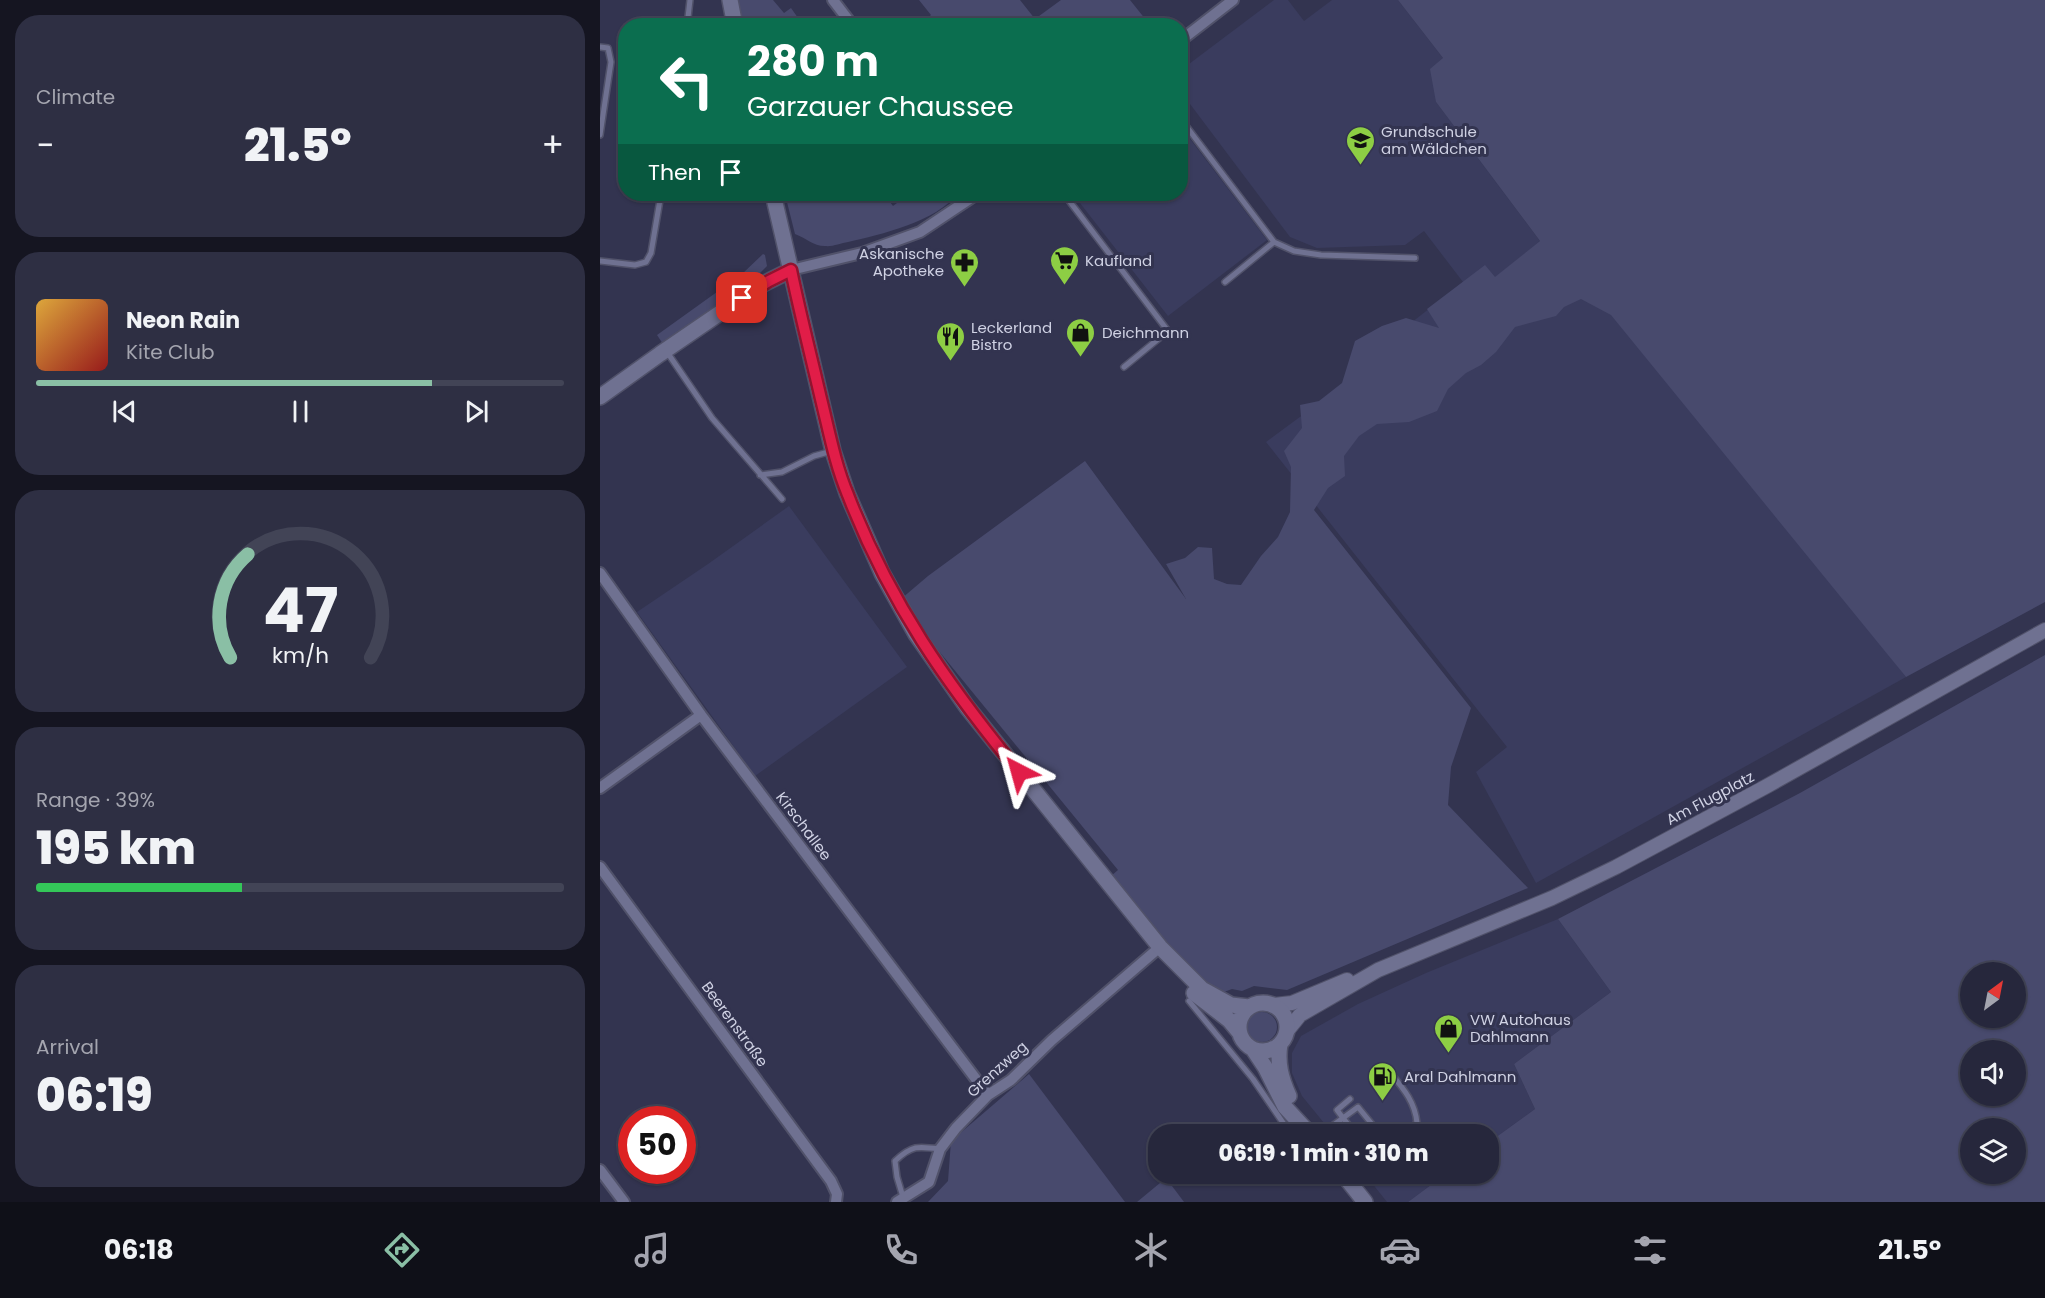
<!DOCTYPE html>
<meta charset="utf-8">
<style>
:root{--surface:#26273c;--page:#2e2f43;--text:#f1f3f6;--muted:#a4a5af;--line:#424456;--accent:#8abfa5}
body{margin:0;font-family:Poppins,sans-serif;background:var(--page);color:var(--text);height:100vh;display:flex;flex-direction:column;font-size:22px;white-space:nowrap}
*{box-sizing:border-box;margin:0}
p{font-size:20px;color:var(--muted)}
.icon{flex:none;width:33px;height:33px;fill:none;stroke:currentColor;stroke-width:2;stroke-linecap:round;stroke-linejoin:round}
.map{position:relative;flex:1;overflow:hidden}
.side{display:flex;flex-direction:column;gap:15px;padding:15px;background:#151521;width:600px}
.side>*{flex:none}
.top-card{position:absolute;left:18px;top:18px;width:570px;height:183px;border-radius:24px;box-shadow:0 2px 4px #0004,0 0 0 2px var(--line);background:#0b6e4f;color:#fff;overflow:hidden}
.needle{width:39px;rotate:32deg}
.tools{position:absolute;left:1360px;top:962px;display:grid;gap:12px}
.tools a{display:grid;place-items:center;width:66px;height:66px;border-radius:50%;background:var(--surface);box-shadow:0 2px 4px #0004,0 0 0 2px var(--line);font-size:30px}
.speed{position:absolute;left:18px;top:1106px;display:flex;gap:12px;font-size:30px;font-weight:700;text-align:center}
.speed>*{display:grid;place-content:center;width:78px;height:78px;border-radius:50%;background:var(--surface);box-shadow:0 2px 4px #0004,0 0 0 2px var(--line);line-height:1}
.speed .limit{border:9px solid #d22;background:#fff;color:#111}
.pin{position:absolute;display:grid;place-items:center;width:51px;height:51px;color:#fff;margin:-26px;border-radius:12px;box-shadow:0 3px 9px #0006}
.me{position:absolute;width:66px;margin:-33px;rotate:321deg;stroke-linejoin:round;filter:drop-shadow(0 0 4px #0008)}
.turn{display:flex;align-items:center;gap:21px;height:126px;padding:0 30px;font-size:27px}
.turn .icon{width:78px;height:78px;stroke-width:2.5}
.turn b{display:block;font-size:42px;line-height:51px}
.then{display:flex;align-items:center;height:57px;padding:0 30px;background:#0003;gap:12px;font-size:22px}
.big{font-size:45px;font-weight:800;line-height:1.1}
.side .card{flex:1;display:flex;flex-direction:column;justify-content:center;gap:9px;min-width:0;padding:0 21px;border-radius:24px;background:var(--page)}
.side .dial{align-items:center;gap:0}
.dial svg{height:156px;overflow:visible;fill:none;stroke:var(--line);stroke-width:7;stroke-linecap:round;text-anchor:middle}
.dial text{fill:var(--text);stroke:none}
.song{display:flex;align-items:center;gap:18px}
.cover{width:72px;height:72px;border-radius:9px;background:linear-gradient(135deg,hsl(40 70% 55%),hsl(0 70% 35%))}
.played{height:6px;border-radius:3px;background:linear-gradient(90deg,var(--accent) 75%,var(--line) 75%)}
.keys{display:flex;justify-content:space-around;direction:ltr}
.heat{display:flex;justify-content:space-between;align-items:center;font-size:33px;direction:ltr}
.charge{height:9px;border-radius:4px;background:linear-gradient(90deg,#34c759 39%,var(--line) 0)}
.trip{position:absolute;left:548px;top:1124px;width:351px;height:60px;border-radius:24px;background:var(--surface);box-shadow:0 2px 4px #0004,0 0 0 2px var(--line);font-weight:800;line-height:60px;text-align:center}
.dock{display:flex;height:96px;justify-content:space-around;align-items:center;background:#0f1018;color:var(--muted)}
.dock .icon{width:42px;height:42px}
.dock .current{color:var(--accent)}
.dock b{font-size:27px;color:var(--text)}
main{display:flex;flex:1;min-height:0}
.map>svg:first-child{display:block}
.built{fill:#3a3c5e}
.green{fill:#484a6d;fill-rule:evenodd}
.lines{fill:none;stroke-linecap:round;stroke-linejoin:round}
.service-casing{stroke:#51526a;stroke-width:8}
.minor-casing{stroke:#51526a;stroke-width:14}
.tertiary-casing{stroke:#51526a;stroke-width:16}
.secondary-casing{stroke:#51526a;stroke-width:18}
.service{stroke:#6f7191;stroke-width:5}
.minor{stroke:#6f7191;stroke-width:10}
.tertiary{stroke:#6f7191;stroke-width:14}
.secondary{stroke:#6f7191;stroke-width:15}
.route-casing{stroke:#92132f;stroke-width:15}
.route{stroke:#e11d48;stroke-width:10}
.labels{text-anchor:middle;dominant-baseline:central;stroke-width:6;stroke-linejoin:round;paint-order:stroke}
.poi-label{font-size:15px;fill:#d0d2e4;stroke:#333450;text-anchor:start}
.street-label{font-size:15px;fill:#d0d2e4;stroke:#333450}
</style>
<main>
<section class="side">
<div class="card"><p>Climate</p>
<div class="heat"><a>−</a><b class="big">21.5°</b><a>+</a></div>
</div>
<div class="card">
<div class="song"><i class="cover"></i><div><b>Neon Rain</b><p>Kite Club</p></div></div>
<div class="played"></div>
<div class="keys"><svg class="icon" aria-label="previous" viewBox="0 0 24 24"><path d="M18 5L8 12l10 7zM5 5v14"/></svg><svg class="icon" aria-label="pause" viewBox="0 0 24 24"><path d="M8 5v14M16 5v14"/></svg><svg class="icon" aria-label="next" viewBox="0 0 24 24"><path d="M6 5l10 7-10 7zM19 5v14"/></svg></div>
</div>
<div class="card dial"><svg viewBox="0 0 100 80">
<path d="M14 69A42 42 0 1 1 86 69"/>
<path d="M14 69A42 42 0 0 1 23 16" stroke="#8abfa5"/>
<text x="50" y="56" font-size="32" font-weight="700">47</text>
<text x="50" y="72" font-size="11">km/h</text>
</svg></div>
<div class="card"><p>Range · 39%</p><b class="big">195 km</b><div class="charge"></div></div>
<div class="card"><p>Arrival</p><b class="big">06:19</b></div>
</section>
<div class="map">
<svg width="1445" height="1202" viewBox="0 0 1445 1202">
<rect width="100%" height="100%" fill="#333450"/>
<path class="built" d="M 674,0 L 688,0 L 704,21 L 732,0 L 798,0 L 843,58 L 836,102 L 940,241 L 895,278 L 964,232 L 1306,677 L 936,883 L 876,772 L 907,747 L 666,442 L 754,377 L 750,371 L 863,282 L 824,231 L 805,245 L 717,248 L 690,237 L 581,92 L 581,70 Z
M 581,127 L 667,240 L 568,316 L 473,194 L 580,194 Z
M 189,506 L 307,667 L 155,776 L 37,612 L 108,564 Z
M 958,919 L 1011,992 L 914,1064 L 935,1109 L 888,1143 L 888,1134 L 733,1134 L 702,1096 L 692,1073 L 692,1053 L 701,1036 L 758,1004 L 826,973 Z
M 764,1173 L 847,1173 L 808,1202 L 787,1202 Z"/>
<path class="green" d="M 138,0 L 173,0 L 184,13 L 191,8 L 203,25 L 143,25 Z
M 319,0 L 420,0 L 435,19 L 461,0 L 530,0 L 550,25 L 321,25 L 331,15 Z
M 798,0 L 1445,0 L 1445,602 L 1306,677 L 1011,315 L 981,299 L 964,307 L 956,316 L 915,327 L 896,352 L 881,365 L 866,373 L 848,389 L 837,411 L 809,422 L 777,424 L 759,436 L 744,456 L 745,476 L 728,488 L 714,510 L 871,708 L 851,767 L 848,805 L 928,888 L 687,990 L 654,986 L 642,991 L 632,989 L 624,992 L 621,997 L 595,979 L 511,876 L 518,870 L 329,639 L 301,599 L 328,576 L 485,461 L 586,599 L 566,564 L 585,558 L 598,547 L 612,548 L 614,579 L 627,584 L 641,585 L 661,556 L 678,537 L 690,512 L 691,467 L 684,451 L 702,428 L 700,405 L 719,401 L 742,383 L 755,341 L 782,326 L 806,318 L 839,328 L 827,309 L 885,265 L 895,277 L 940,241 L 836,102 L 830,69 L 843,58 Z
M 185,194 L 284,194 L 293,206 L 309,194 L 357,194 C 337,221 280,235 248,242 C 241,243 232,247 225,246 C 213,246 206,238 195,234 Z
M 163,254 L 165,255 L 167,266 L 159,274 L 63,344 L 57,335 L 142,274 Z
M 1445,655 L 1445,1202 L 808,1202 L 847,1173 L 888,1173 L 888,1143 L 935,1109 L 914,1064 L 1011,992 L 958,919 L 1200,793 ZM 1371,972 L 1416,972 L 1416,1017 L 1371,1017 ZM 1371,1050 L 1416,1050 L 1416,1095 L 1371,1095 ZM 1371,1128 L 1416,1128 L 1416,1173 L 1371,1173 Z
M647 1027a15 15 0 1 1 30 0a15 15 0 1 1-30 0Z
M 429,1074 L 525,1202 L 328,1202 L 348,1181 L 351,1141 Z
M 566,1178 L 584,1202 L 537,1202 Z"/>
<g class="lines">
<defs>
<path id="service" d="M 87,26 L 90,0
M 0,47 L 8,48 L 11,62 L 0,135
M 580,118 L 674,242 L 694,251 L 721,255 L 815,258
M 464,194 L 568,331 L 524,367
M 0,261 L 35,265 L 46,262 L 51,253 L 61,194
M 625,282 L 674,242
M 67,352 L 112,418 L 182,499
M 160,475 L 182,472 L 214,456 L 232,451
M 589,1001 L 653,1079 L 688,1130
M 777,1078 L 788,1070 C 802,1087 815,1101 817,1123 L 803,1134
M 750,1099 L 737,1110 L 743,1118 L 758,1107 L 780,1134
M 721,1134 L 743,1118 L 756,1134
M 303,1197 L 297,1177 L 295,1161 C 312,1145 318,1146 340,1149"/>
<path id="minor" d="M 233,0 L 253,26
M 580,41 L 633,0
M 191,270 L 262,253 L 320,232 L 377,194
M 0,573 L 101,715 L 388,1095
M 0,788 L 101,715
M 0,867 L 231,1181 L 237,1194 L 236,1202
M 0,1170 L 24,1202
M 297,1202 L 329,1182 L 340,1149 L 356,1128 L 388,1095 L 411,1080 L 452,1040 L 560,947"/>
<path id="tertiary" d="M 674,1005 L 692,1003 L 747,980
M 687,1031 L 700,1015 L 778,970 L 952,898 L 1016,867 L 1167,786 L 1445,630"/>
<path id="secondary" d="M 130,0 L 135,26
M 173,194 L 233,451 L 247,493 L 282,573 L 316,634 L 367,707 L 560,947 L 602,989 L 631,1005 L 649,1007
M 0,397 L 60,354 L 161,285 L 191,270
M 594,993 L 629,1020 L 639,1032
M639 1027a24 24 0 1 1 48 0a24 24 0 1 1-48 0Z
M 680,1044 C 677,1063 681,1078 689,1096
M 653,1049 L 665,1067 L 685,1107 L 710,1134
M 742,1173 L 765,1202"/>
</defs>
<use href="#service" class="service-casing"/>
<use href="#minor" class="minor-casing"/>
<use href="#tertiary" class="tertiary-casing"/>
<use href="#secondary" class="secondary-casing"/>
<use href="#service" class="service"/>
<use href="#minor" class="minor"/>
<use href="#tertiary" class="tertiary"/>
<use href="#secondary" class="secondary"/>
</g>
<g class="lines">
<defs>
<path id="route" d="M 142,298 L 169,281 L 191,270 C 200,313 211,356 221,399 C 229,431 235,464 248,495 C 290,603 346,683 419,772"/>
</defs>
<use href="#route" class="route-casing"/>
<use href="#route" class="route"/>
</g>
<defs>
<symbol id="school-pin" viewBox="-11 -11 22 30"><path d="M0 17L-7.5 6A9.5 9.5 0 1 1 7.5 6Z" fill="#8dce44" stroke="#333450"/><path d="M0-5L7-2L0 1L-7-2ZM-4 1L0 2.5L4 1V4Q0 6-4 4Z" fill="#111"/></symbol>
<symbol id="supermarket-pin" viewBox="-11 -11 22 30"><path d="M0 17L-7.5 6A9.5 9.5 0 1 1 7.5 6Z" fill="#8dce44" stroke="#333450"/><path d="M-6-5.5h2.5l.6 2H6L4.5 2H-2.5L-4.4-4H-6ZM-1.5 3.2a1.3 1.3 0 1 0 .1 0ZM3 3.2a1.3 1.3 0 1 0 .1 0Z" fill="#111"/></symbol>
<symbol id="pharmacy-pin" viewBox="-11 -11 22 30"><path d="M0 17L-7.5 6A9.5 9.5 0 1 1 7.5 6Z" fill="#8dce44" stroke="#333450"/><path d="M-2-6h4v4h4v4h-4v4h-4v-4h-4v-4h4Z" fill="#111"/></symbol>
<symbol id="shop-pin" viewBox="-11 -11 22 30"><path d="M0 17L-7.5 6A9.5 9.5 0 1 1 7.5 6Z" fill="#8dce44" stroke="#333450"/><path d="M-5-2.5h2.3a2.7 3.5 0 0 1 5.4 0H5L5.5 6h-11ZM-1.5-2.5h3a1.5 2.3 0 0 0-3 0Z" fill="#111"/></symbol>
<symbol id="restaurant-pin" viewBox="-11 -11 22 30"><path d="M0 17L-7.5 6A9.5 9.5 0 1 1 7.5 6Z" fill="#8dce44" stroke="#333450"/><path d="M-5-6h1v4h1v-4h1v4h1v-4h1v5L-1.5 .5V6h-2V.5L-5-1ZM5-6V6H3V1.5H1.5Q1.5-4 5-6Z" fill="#111"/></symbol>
<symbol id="fuel-pin" viewBox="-11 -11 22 30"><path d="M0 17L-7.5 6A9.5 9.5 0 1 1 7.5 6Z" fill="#8dce44" stroke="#333450"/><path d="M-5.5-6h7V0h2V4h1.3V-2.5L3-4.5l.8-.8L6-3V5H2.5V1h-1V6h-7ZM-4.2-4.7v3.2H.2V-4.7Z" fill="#111"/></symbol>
</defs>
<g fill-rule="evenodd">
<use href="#school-pin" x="744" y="124" width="33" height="45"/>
<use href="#supermarket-pin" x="448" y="244" width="33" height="45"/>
<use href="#pharmacy-pin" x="348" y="246" width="33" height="45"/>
<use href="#shop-pin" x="464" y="316" width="33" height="45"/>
<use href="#restaurant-pin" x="334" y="320" width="33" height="45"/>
<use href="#shop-pin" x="832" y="1012" width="33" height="45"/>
<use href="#fuel-pin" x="766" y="1060" width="33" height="45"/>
</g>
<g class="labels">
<g class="poi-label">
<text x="781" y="131">Grundschule<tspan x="781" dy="17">am Wäldchen</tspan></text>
<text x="344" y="253" text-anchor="end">Askanische<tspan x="344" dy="17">Apotheke</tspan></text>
<text x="485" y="260">Kaufland</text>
<text x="371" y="327">Leckerland<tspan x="371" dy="17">Bistro</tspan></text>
<text x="502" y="332">Deichmann</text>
<text x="870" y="1019">VW Autohaus<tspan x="870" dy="17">Dahlmann</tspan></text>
<text x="804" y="1076">Aral Dahlmann</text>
</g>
<g class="street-label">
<text transform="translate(1110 798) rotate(-28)">Am Flugplatz</text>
<text transform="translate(204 826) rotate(53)">Kirschallee</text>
<text transform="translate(135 1024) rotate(54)">Beerenstraße</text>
<text transform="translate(397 1069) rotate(-42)">Grenzweg</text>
</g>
</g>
</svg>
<div class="tools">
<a><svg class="needle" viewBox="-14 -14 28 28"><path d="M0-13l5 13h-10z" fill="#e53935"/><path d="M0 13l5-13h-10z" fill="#a4a5af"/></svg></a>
<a><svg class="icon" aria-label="sound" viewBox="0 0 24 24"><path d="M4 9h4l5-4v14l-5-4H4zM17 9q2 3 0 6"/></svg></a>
<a><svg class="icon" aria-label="layers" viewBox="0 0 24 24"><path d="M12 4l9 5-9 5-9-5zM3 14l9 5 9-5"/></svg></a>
</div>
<div class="speed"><div class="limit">50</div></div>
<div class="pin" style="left:142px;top:298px;background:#d93025"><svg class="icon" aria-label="arrive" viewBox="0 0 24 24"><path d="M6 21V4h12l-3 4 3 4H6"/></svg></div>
<svg class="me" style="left:419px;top:772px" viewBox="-20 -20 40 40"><path d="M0-17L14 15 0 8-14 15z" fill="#e11d48" stroke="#fff" stroke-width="4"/></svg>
<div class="trip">06:19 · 1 min · 310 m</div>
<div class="top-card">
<div class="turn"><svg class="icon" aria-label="left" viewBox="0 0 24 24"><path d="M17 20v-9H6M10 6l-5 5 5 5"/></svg><div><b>280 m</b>Garzauer Chaussee</div></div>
<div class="then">Then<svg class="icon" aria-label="arrive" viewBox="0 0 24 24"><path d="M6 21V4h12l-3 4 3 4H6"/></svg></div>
</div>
</div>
</main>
<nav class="dock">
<b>06:18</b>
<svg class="icon current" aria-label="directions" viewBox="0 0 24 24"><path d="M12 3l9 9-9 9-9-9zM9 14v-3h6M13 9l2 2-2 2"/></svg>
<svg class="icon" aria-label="music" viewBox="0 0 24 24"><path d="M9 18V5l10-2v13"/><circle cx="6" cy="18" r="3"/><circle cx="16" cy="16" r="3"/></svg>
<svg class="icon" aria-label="phone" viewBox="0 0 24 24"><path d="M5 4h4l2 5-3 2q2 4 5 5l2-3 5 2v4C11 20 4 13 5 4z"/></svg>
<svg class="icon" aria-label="climate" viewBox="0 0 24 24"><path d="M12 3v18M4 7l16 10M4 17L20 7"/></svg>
<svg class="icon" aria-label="car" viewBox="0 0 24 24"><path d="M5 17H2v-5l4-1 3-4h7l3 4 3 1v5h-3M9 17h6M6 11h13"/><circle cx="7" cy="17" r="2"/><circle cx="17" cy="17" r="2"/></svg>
<svg class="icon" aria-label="filters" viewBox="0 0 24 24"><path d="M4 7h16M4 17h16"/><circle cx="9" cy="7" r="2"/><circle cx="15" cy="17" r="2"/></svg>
<b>21.5°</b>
</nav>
